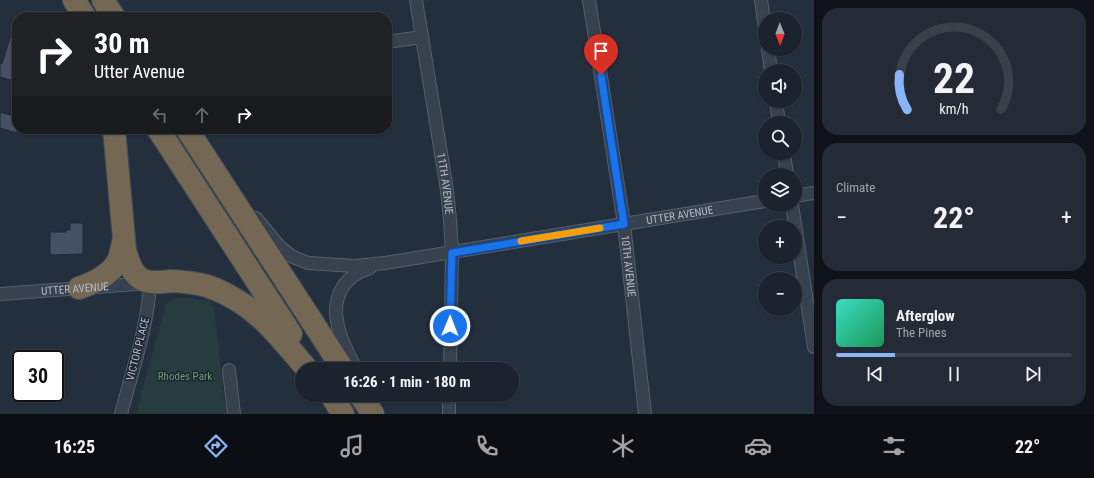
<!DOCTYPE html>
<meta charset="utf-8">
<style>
:root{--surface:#1b232e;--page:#242b36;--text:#f1f3f6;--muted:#a0a4aa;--line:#39404a;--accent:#8ab4f8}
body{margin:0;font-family:"Roboto Condensed",sans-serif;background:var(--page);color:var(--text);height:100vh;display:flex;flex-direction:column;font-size:15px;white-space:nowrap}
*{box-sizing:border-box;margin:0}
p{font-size:13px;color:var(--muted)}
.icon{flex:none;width:22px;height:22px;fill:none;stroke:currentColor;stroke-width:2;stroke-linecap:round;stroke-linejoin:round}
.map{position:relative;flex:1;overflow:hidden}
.details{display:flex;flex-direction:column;gap:8px;padding:8px;background:#0f1319;width:280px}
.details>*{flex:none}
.banner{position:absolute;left:12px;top:12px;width:380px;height:122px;border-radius:16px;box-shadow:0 1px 3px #0004,0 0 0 1px var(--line);background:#202124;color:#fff;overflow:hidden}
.needle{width:26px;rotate:179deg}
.tools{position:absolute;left:758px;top:12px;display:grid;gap:8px}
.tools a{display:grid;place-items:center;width:44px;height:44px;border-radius:50%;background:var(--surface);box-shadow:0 1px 3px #0004,0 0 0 1px var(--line);font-size:20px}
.speed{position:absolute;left:12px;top:350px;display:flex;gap:8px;font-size:20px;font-weight:700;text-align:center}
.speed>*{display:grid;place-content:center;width:52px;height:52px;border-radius:50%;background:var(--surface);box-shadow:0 1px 3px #0004,0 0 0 1px var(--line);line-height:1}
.speed .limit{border:2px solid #111;border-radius:6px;background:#fff;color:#111}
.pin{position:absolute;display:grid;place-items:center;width:34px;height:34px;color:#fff;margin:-41px -17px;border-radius:50% 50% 50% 0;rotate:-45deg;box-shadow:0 0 4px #0007}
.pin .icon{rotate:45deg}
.me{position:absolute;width:44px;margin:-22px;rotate:1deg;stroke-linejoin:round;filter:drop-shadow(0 0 3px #0008)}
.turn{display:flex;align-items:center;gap:14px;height:84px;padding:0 16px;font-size:18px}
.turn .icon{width:52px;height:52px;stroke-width:2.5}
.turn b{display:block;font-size:28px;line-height:34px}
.lanes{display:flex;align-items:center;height:38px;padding:0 16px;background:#0003;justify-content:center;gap:20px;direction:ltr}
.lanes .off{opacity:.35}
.big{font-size:30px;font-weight:700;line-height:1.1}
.details .card{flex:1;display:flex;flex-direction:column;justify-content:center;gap:6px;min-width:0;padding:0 14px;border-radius:16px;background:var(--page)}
.details .dial{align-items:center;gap:0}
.dial svg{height:104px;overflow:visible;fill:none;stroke:var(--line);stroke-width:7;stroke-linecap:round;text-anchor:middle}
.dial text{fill:var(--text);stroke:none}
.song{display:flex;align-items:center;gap:12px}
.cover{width:48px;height:48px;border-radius:6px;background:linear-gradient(135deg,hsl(170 70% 55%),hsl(150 70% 35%))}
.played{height:4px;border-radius:2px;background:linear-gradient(90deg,var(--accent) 25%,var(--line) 25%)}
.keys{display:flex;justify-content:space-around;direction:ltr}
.heat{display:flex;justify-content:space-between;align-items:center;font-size:22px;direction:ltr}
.trip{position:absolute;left:295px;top:362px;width:224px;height:40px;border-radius:20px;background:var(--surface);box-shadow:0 1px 3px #0004,0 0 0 1px var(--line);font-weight:700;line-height:40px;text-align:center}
.menu{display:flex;height:64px;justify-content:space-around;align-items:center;background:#0b0e12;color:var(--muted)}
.menu .icon{width:28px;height:28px}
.menu .active{color:var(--accent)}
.menu b{font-size:18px;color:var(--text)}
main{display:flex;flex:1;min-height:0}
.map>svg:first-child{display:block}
.green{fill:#263c3f}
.building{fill:#455162;stroke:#1f2835}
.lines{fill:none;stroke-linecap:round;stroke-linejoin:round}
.street-casing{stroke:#565f6c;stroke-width:14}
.highway-casing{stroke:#434c59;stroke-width:24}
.street{stroke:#38414e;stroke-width:12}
.highway{stroke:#746855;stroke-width:22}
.route-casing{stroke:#114b97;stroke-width:10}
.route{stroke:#1a73e8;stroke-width:7}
.slow{stroke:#f59e0b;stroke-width:7}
.labels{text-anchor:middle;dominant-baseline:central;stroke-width:3;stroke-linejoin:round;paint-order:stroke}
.street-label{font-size:11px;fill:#b4bcc9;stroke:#1d2633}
.park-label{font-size:11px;fill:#6b9a76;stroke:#1d2633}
</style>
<main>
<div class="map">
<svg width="814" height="414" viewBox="0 0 814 414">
<rect width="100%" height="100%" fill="#242f3e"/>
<path class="green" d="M 175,298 L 190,298 L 210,301 L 214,307 L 226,414 L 136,414 L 166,304 Z"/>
<path class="building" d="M 14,25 L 17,25 L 17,82 L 0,77 L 0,63 L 2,64 Z
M 0,112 L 17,117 L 17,133 L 0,128 Z
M 70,223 L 83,223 L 83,254 L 50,255 L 50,232 L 66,232 L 66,230 L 70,230 Z"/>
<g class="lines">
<defs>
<g id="street">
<path id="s1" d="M 416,0 L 447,190 L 450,220 L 452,253 L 450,369"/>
<path id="s2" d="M 589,0 L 624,224 L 645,414"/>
<path d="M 761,0 L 765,29"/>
<path d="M 387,42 L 422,37"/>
<path d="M 768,49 L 771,71"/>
<path d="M 776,101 L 779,123"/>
<path d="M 784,153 L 787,175"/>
<path d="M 795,196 L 814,193"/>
<path d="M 792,205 L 814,347"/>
<path id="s3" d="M 256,218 L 279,246 L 291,256 L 308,263 L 355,266 L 385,263 L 765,201"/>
<path id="s4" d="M 0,294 L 150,283 C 148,327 132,371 121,414"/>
<path d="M 356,369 C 349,355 341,341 338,326 C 331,298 343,276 370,268"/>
<path d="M 229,370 L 234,414"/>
<path d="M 449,414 L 449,395"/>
</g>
<path id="highway" d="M 74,0 L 85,17
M 103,0 L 114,17
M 114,129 L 125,250 C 128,260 131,273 141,279 C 150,284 160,282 171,281 C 178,281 185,282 192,283 C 203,284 214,288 224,293 C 261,311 281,339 307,369
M 158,129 L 291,334
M 187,129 L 343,369
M 79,288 C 94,283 110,275 118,261 C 121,254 122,246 124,239
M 331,395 L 343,414
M 360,395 L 373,414"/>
</defs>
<use href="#street" class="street-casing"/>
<use href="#highway" class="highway-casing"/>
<use href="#street" class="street"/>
<use href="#highway" class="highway"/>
</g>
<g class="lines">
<defs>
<path id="route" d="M 450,326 L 452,253 L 624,224 L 601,75"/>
</defs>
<use href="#route" class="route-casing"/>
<use href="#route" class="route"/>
<path class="slow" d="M 521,241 L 600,228"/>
</g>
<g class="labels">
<g class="street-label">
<text stroke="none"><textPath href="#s1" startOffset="186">11TH AVENUE</textPath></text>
<text stroke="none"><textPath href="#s3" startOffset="446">UTTER AVENUE</textPath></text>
<text stroke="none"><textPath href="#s2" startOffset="269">10TH AVENUE</textPath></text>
<text stroke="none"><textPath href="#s4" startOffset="75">UTTER AVENUE</textPath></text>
<text transform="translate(138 349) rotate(-76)">VICTOR PLACE</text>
</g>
<g class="park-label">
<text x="185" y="376">Rhodes Park</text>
</g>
</g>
</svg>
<div class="tools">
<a><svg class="needle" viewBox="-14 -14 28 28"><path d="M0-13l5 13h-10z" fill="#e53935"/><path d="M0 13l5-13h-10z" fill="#a0a4aa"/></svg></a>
<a><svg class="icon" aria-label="sound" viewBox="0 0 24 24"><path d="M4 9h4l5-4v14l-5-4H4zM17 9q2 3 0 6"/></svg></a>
<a><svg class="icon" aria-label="search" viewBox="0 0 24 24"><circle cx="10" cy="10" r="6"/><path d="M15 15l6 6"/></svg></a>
<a><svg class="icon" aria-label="layers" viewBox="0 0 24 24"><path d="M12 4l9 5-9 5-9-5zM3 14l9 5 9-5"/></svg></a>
<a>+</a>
<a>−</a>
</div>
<div class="speed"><div class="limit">30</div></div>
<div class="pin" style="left:601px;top:75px;background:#d93025"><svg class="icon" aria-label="arrive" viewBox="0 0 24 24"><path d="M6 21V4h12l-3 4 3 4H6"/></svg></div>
<svg class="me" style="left:450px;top:326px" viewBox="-20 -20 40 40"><circle r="17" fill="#1a73e8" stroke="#fff" stroke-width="3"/><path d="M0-11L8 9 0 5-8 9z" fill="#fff"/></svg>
<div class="trip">16:26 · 1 min · 180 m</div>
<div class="banner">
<div class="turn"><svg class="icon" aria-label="right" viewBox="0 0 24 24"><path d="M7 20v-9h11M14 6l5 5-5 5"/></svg><div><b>30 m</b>Utter Avenue</div></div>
<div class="lanes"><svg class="icon off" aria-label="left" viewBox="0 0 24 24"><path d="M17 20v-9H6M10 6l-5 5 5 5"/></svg><svg class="icon off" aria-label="ahead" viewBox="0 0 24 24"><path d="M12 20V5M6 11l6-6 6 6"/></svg><svg class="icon" aria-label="right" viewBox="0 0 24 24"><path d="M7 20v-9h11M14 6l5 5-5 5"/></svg></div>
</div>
</div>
<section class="details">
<div class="card dial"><svg viewBox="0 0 100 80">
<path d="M14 69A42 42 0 1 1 86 69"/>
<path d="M14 69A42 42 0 0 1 8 42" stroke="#8ab4f8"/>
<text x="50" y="56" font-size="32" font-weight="700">22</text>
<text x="50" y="72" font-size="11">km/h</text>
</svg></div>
<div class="card"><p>Climate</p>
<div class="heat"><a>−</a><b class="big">22°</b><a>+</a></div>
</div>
<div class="card">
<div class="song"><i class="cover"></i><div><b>Afterglow</b><p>The Pines</p></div></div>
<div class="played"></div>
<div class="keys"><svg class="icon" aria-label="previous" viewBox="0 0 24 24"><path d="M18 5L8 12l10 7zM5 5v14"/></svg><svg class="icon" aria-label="pause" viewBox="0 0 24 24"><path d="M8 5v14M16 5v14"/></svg><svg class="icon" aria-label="next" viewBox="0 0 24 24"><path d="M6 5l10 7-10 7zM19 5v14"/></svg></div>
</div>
</section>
</main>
<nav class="menu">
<b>16:25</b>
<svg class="icon active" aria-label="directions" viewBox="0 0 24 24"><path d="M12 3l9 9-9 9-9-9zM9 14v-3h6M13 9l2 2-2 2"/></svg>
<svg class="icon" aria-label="music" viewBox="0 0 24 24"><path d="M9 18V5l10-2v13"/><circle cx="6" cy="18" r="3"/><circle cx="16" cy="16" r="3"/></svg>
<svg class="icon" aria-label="phone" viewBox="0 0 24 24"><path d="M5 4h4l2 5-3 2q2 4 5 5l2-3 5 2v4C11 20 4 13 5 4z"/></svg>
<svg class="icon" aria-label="climate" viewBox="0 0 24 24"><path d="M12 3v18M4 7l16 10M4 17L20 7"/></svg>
<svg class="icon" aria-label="car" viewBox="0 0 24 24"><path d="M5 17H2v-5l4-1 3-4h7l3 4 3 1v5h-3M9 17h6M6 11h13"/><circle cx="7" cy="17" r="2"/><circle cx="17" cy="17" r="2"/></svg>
<svg class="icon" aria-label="filters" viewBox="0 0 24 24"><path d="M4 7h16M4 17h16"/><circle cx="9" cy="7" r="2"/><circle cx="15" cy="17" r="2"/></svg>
<b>22°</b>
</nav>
